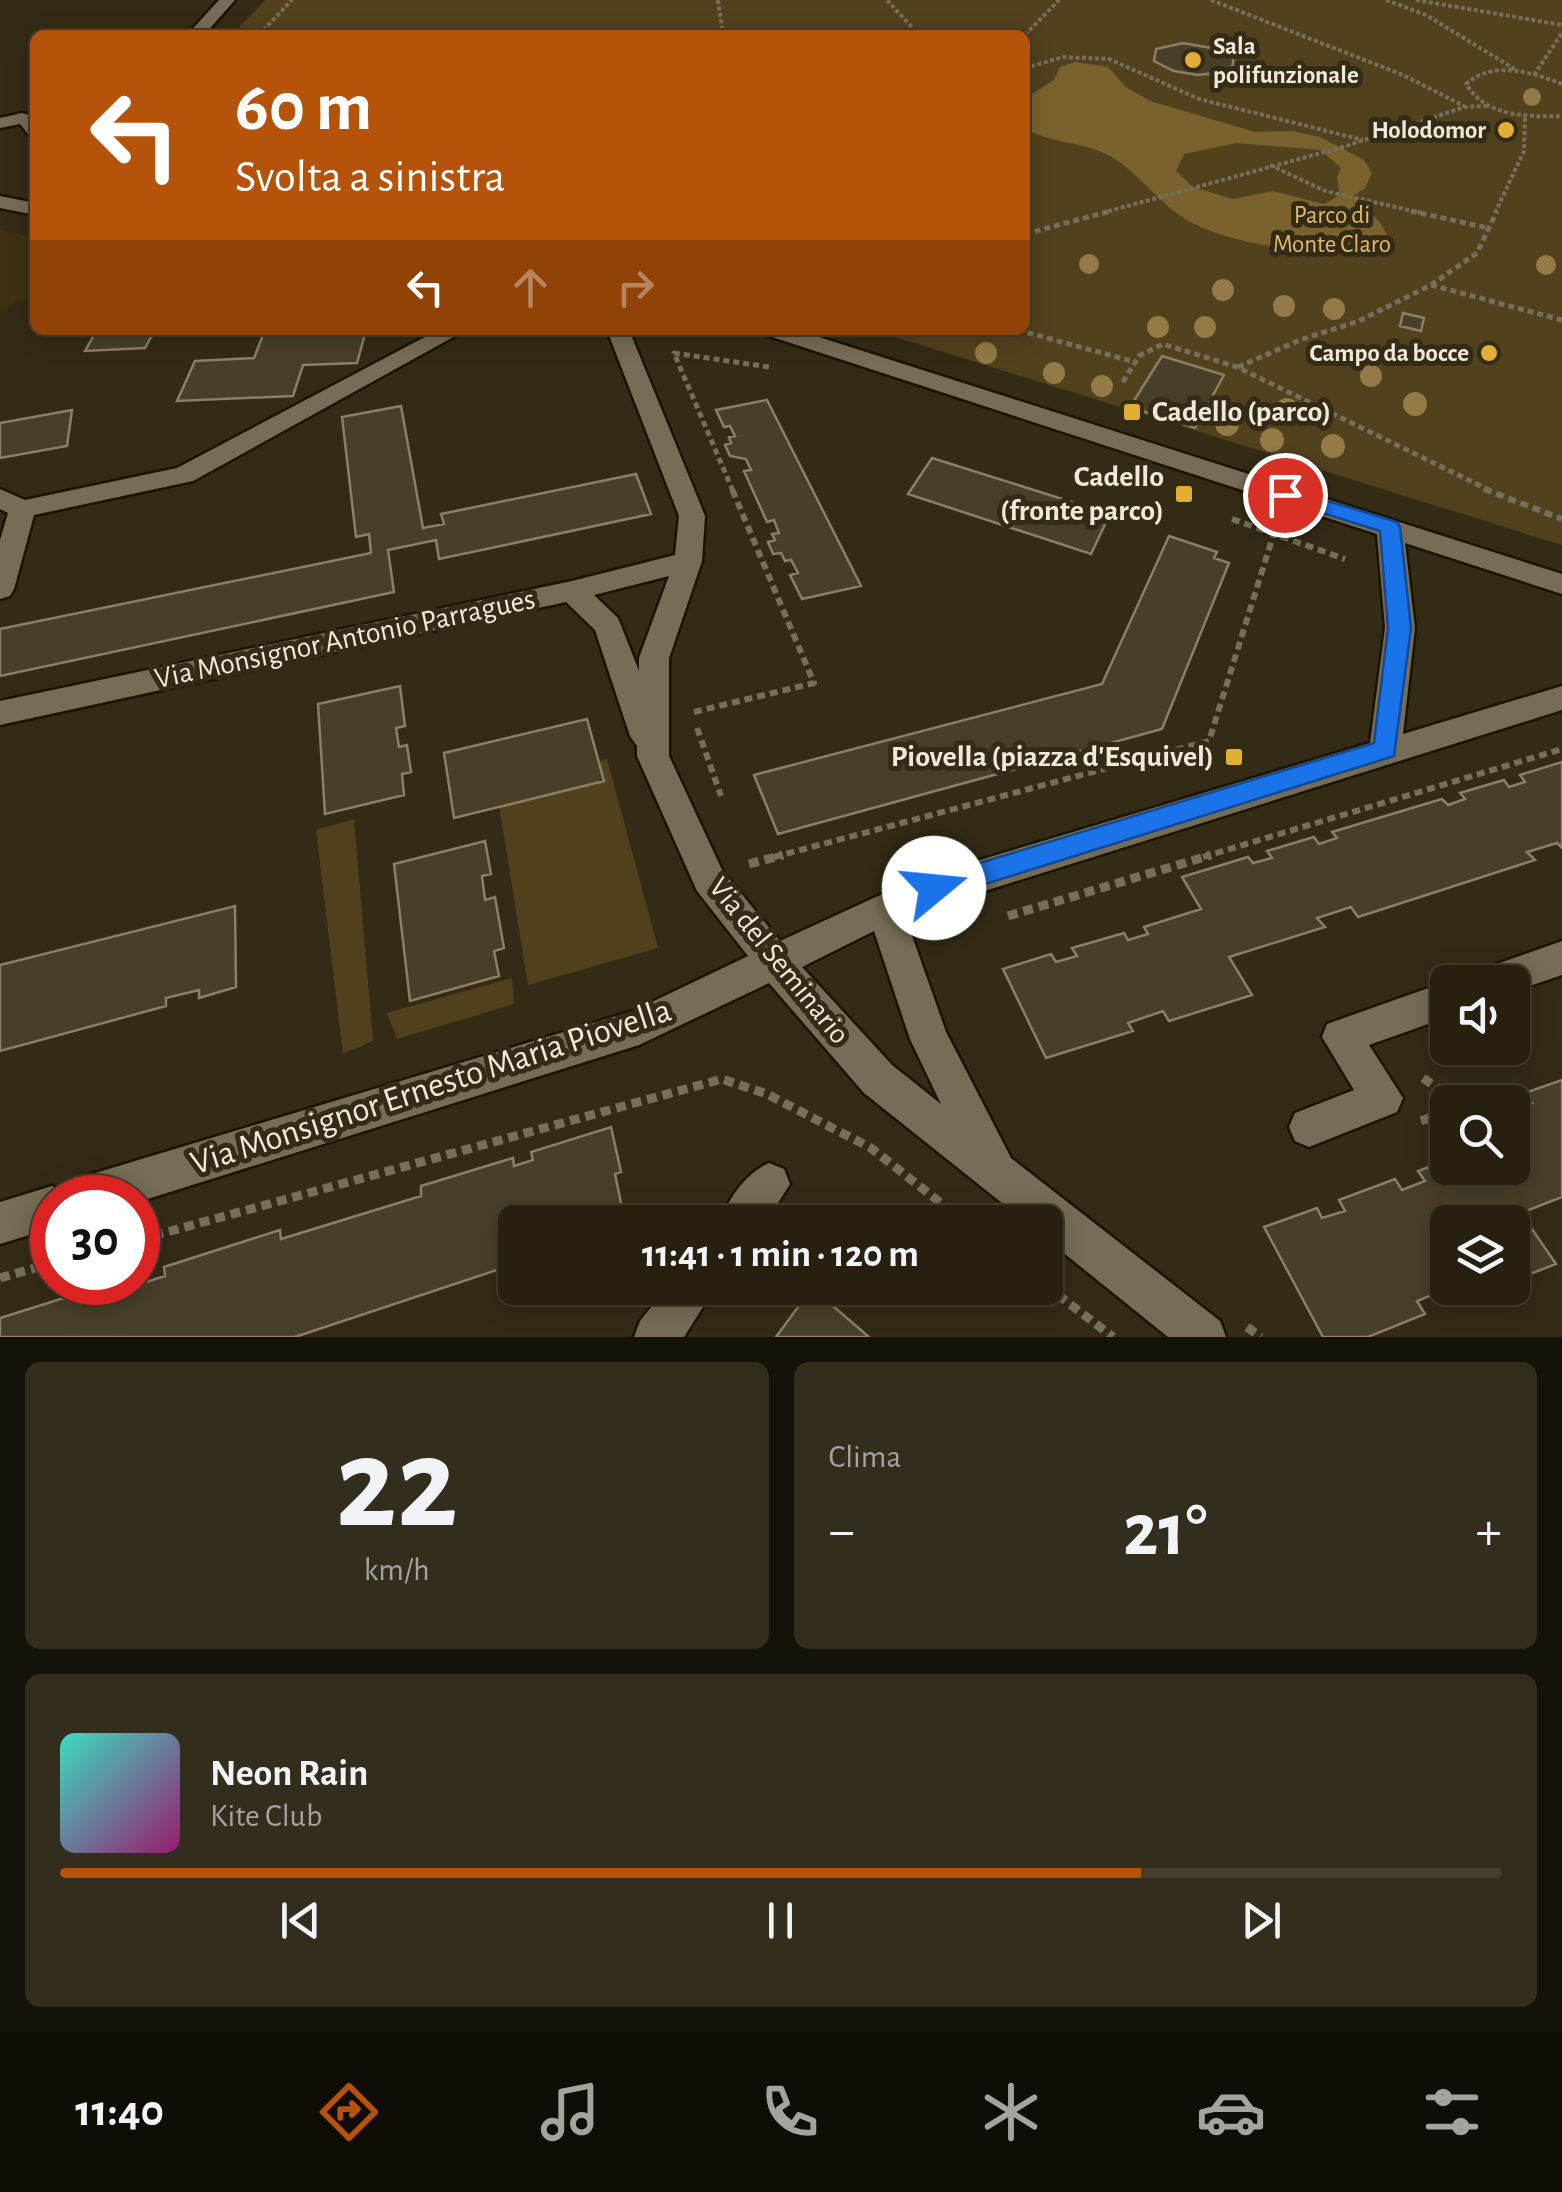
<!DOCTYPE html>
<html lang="it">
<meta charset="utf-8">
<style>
:root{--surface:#272010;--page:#332d1e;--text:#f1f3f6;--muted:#a4a39f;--line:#433e30;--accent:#b45309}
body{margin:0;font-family:"Alegreya Sans",sans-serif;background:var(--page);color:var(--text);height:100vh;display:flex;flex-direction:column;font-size:38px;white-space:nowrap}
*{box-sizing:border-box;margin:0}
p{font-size:32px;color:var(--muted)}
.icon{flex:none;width:55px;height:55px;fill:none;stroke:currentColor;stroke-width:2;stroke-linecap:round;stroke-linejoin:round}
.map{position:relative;height:1337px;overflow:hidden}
.sheet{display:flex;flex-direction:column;gap:25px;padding:25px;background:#151209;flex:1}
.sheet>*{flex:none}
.hud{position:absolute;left:30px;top:30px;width:1000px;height:305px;border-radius:15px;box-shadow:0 5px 25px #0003,0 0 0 2px var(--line);background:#b45309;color:#fff;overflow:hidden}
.fabs{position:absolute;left:1430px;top:965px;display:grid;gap:20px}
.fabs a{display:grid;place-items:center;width:100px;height:100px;border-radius:15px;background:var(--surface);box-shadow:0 5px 25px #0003,0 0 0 2px var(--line);font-size:50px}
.speed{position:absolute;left:30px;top:1175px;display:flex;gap:20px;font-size:50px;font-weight:700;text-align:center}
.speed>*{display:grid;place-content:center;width:130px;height:130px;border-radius:50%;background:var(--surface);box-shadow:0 5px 25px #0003,0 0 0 2px var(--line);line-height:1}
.speed .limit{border:15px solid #d22;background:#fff;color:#111}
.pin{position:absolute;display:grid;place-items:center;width:85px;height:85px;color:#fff;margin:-42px;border:5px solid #fff;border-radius:50%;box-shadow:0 2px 10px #0007}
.me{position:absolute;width:110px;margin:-55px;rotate:73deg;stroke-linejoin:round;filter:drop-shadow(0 0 8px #0008)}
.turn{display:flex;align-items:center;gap:35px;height:210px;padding:0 40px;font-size:45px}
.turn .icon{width:130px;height:130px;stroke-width:2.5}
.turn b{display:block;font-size:70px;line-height:85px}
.lanes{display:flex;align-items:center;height:95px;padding:0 40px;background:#0003;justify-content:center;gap:50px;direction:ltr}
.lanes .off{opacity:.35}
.big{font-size:75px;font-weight:700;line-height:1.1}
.sheet .tile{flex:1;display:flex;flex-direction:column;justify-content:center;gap:15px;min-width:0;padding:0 35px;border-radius:15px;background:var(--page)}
.sheet .dial{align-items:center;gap:0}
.dial b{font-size:130px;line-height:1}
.song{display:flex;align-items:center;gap:30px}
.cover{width:120px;height:120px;border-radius:15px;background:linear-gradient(135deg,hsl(170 70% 55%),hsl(320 70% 35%))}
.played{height:10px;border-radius:5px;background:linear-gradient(90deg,var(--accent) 75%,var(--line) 75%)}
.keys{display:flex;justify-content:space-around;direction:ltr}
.heat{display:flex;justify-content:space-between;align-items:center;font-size:55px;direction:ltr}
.sheet .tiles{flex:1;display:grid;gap:25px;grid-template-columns:1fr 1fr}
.tile:last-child{grid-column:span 2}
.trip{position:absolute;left:498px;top:1205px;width:565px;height:100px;border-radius:15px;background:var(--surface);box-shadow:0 5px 25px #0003,0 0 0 2px var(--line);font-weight:700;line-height:100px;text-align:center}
.menu{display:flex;height:160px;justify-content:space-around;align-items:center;background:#100d06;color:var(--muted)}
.menu .icon{width:70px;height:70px}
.menu .selected{color:var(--accent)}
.menu b{font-size:45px;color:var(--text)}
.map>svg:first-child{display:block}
.built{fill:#3d3014}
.green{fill:#52411d}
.water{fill:#7a622f;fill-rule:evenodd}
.building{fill:#493f29;stroke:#8b7f68;stroke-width:2.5}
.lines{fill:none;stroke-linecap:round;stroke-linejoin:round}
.minor-casing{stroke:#1c1301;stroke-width:5}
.path-far3{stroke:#776f5d;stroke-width:4;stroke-dasharray:4 2.5;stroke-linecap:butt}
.path-far2{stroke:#776f5d;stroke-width:5;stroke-dasharray:6 4;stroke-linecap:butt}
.path-far1{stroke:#776f5d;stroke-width:6;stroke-dasharray:8 5;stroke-linecap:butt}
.path{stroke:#776f5d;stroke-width:9;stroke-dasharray:10 6;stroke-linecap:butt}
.minor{fill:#776c55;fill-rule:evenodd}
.tree{fill:#937a46}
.route{fill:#1a73e8;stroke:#114b97;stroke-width:2.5}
.poi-dot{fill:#e1af34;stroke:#342b16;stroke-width:4}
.labels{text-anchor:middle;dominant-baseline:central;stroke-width:10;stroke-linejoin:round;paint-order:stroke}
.far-poi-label{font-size:25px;font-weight:bold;fill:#efe9dc;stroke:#342b16;text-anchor:end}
.far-park-label{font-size:25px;fill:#e0bb6d;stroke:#342b16}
.poi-label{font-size:30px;font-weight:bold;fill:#efe9dc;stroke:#342b16;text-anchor:end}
.street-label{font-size:30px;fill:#efe9dc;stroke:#342b16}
.near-street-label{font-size:35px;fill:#efe9dc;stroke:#342b16}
</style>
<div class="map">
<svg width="1562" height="1337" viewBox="0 0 1562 1337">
<rect width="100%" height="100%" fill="#342b16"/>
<path class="built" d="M 0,229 L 35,238 L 35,292 L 0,311 Z"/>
<path class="green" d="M 265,0 L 1562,0 L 1562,545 L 873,330 L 1025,330 L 1025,35 L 232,35 Z
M 607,759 L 658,948 L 528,985 L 496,787 Z
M 354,819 L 373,1041 L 343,1054 L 316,830 Z
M 512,978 L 514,1004 L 397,1039 L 387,1013 Z"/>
<path class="water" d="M 1075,62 L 1108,67 L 1126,87 L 1150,101 L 1255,132 L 1293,131 L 1320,137 L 1364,160 L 1372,173 L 1365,188 L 1353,196 L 1379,221 L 1388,236 L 1381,249 C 1328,258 1221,246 1178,214 C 1153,196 1134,168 1106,154 C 1081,141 1050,144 1025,128 L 1027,97 L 1054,80 L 1060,67 ZM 1237,143 L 1321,150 L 1341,168 L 1337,177 L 1340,195 L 1324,204 L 1273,191 L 1232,199 L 1193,187 L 1176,171 L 1184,154 Z"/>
<path class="building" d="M 1183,43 L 1222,50 L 1233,59 L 1233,65 L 1223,72 L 1198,75 L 1174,71 L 1154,61 L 1156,49 Z
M 1403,313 L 1424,318 L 1421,331 L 1400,326 Z
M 97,330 L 155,330 L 145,348 L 85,351 Z
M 265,330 L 366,330 L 357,363 L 303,365 L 293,396 L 177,401 L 195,361 L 254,358 Z
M 1162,356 L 1224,375 L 1195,428 L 1130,407 Z
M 767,400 L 861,586 L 802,599 L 790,575 L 798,573 L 791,560 L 785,561 L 781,553 L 773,554 L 768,542 L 775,540 L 772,534 L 779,533 L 774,520 L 767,522 L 744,471 L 751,470 L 746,459 L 730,456 L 725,445 L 731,443 L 729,437 L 735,436 L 730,426 L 724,427 L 716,410 Z
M 401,406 L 423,528 L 444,524 L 441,514 L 636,474 L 651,514 L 439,559 L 436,540 L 388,550 L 394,592 L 0,676 L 0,629 L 371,553 L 369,534 L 356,537 L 342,417 Z
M 72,410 L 67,446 L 0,458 L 0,423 Z
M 932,458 L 1110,514 L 1091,554 L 908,494 Z
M 1169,536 L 1217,552 L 1214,558 L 1229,563 L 1162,729 L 778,834 L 754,775 L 1102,684 Z
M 400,686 L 405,726 L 396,728 L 399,747 L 407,745 L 411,772 L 402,774 L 404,795 L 325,814 L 318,704 Z
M 587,719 L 604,781 L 454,818 L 444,753 Z
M 1562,762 L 1562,848 L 1557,843 L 1527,852 L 1535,860 L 1358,917 L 1351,907 L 1317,918 L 1325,927 L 1229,957 L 1252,995 L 1169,1021 L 1163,1011 L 1128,1023 L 1133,1031 L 1046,1058 L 1003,969 L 1051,954 L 1056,962 L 1077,956 L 1072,948 L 1124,933 L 1128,940 L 1148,934 L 1144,927 L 1201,909 L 1182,877 L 1248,857 L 1253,863 L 1272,858 L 1267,851 L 1314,837 L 1319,844 L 1337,838 L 1332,832 L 1442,799 L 1448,805 L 1465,799 L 1460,793 L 1504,780 L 1509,787 L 1525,782 L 1520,775 Z
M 485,841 L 491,874 L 482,876 L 485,900 L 495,897 L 504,948 L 494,951 L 499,976 L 410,1001 L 394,864 Z
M 235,906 L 236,987 L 199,998 L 199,990 L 166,998 L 166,1006 L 0,1051 L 0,965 Z
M 1562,1080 L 1562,1197 L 1521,1213 L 1556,1264 L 1512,1281 L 1512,1222 L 1448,1222 L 1449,1288 L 1417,1301 L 1425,1314 L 1368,1337 L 1323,1337 L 1264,1227 L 1317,1208 L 1322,1218 L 1345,1211 L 1339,1200 L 1395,1179 L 1402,1190 L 1425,1181 L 1418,1171 L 1448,1160 L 1448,1168 L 1512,1168 L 1512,1109 L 1532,1103 L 1525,1093 Z
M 611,1127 L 621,1172 L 615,1174 L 625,1222 L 515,1222 L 515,1264 L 295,1337 L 0,1337 L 0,1318 L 83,1292 L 83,1302 L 165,1276 L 164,1267 L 280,1230 L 281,1239 L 421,1196 L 421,1186 L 513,1158 L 514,1166 L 533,1160 L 531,1152 Z
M 812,1288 L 869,1337 L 776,1337 Z"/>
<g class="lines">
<defs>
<path id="minor" d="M 219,0 L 235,0 L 204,35 L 187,35 Z
M 22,113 L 35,117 L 35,136 L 29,135 L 20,124 L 0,128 L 0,118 Z
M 0,196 L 35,203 L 35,215 L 0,208 Z
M 438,330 L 466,330 L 193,481 L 34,515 L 14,589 L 10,596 L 0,599 L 0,540 L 8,513 L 0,509 L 0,489 L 25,500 L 177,468 Z
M 607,330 L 629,330 L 705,516 L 702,561 L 669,658 L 669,756 L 722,870 L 780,941 L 913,880 L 1370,743 L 1385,628 L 1377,534 L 766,335 L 763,330 L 797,330 L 1562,574 L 1562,594 L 1405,543 L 1415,628 L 1403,734 L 1562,686 L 1562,710 L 905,916 L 946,1032 L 1011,1158 L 1220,1321 L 1226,1337 L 1168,1337 L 1045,1238 L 1045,1222 L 1026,1222 L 864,1093 L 769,983 L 639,1045 L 138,1202 L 138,1198 L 52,1198 L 52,1228 L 0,1244 L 0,1202 L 52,1186 L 64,1191 L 67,1183 L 82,1177 L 633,1011 L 748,956 L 697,891 L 637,756 L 637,746 L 630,736 L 595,630 L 566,602 L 0,725 L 0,701 L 572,581 L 675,555 L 679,516 ZM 669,576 L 639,658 L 639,671 L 618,618 L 594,595 ZM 874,931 L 910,1039 L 941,1104 L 892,1065 L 802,967 Z
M 1562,941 L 1562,975 L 1512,992 L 1512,982 L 1475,982 L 1480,970 Z
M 1448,981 L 1448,1017 L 1369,1045 L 1403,1098 L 1397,1112 L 1309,1147 L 1295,1141 L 1289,1127 L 1295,1113 L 1354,1090 L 1322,1037 L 1327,1024 Z
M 769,1163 L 784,1169 L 790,1184 L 766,1222 L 720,1222 C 728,1199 746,1173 769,1163 Z
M 666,1288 L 715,1288 L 684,1337 L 634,1337 L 640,1321 Z"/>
</defs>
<use href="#minor" class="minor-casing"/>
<path class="path-far3" d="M 718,0 L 723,35
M 887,0 L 919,35
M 1211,0 L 1403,75 L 1464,106
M 1386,0 L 1426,15 L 1513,68 L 1509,71
M 1416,0 L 1562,25
M 259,35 L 292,0
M 1025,35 L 1059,0
M 1025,68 L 1063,57 L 1109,59 L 1199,99 L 1363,140
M 1534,75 L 1562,33
M 1562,84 C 1531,72 1493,60 1466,84 C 1486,117 1527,117 1562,116
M 1270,165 L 1325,191 L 1422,213
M 1102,213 L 1343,147 L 1465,107 L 1489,106
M 1495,213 L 1524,151 L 1525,115"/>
<path class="path-far2" d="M 1411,211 L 1488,228
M 1025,234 L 1111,211
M 1431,285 L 1562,320
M 1018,330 L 1135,362
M 1238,367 L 1300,340 L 1359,321 L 1431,285 L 1477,253 L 1497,211
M 1123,382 L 1139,356 L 1163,344 L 1237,367 L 1491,491
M 733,491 L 674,353 L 769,367"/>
<path class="path-far1" d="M 1484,489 L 1562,519
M 1232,519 L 1345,559
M 694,712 L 814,683 L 732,489
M 697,728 L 721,796
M 774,857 L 1209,741 L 1274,533
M 1203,857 L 1562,749"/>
<path class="path" d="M 749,864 L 783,855
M 1008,916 L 1211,855
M 1423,1078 L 1458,1102
M 1421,1121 L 1448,1111
M 138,1240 L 722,1079 L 767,1094 L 871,1148 L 965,1222
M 0,1278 L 52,1263
M 1045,1285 L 1113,1337
M 1247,1327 L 1261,1337"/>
<use href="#minor" class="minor"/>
</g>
<g class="tree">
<circle cx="1532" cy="97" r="9"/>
<circle cx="1089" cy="264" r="10"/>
<circle cx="1546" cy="265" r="10"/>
<circle cx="1223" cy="290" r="11"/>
<circle cx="1284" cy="306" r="11"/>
<circle cx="1334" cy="309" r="11"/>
<circle cx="1158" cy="327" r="11"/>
<circle cx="1205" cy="327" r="11"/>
<circle cx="986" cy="353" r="11"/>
<circle cx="1054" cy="373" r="11"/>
<circle cx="1371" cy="376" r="11"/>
<circle cx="1102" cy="386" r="11"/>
<circle cx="1415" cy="404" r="12"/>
<circle cx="1287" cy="410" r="12"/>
<circle cx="1227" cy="424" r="12"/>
<circle cx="1272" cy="440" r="12"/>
<circle cx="1333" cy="446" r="12"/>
</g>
<path class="route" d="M 1285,488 L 1397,522 L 1400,527 L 1411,628 L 1394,756 L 934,900 L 925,896 L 921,888 L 925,880 L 934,877 L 1374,743 L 1388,628 L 1380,531 L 1278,499 L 1278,490 Z"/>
<g class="poi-dot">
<circle cx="1193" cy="60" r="10"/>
<circle cx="1506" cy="130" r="10"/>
<circle cx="1489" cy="353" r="10"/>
<rect x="1122" y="402" width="20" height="20" rx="5"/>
<rect x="1174" y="484" width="20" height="20" rx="5"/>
<rect x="1224" y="747" width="20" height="20" rx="5"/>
</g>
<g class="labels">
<g class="far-poi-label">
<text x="1213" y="46" text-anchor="start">Sala<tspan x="1213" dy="29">polifunzionale</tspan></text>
<text x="1486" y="130">Holodomor</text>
<text x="1469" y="353">Campo da bocce</text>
</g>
<g class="far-park-label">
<text x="1332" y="215">Parco di<tspan x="1332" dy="29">Monte Claro</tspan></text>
</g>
<g class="poi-label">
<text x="1152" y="412" text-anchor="start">Cadello (parco)</text>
<text x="1164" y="477">Cadello<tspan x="1164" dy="34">(fronte parco)</tspan></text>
<text x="1214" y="757">Piovella (piazza d'Esquivel)</text>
</g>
<g class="street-label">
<text transform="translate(345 639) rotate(-12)">Via Monsignor Antonio Parragues</text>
<text transform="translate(779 961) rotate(51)">Via del Seminario</text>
</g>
<g class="near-street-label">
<text transform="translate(431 1087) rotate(-18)">Via Monsignor Ernesto Maria Piovella</text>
</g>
</g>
</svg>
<div class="fabs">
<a><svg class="icon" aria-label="sound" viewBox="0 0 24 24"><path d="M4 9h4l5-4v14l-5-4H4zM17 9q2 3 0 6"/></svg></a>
<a><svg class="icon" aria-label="search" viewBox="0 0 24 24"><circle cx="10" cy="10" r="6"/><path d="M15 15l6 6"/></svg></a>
<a><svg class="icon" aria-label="layers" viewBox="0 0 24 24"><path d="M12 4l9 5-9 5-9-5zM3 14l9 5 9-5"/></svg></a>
</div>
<div class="speed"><div class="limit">30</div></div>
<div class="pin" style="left:1285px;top:495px;background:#d93025"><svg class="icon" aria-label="arrive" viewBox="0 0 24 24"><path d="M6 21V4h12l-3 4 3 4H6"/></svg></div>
<svg class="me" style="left:934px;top:888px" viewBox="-20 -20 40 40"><circle r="19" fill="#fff"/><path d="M0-13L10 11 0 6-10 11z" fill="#1a73e8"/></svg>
<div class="trip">11:41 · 1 min · 120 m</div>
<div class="hud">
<div class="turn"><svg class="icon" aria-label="left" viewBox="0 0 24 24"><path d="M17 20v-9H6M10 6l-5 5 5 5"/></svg><div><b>60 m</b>Svolta a sinistra</div></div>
<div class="lanes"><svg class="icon" aria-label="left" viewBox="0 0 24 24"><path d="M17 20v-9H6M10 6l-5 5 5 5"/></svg><svg class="icon off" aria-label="ahead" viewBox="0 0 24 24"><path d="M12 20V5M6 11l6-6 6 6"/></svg><svg class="icon off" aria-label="right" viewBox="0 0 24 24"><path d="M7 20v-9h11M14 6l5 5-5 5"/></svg></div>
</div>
</div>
<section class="sheet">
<div class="tiles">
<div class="tile dial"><b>22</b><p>km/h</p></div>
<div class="tile"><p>Clima</p>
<div class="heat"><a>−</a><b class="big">21°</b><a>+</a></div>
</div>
<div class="tile">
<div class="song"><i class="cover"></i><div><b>Neon Rain</b><p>Kite Club</p></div></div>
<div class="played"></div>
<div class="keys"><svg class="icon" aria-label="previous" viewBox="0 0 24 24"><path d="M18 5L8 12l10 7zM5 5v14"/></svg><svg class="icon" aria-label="pause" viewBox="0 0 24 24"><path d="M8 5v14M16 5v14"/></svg><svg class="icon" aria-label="next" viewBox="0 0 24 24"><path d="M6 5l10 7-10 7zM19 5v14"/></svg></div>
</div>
</div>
</section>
<nav class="menu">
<b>11:40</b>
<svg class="icon selected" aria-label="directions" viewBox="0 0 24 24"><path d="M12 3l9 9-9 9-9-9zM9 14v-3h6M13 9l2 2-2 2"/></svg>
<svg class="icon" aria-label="music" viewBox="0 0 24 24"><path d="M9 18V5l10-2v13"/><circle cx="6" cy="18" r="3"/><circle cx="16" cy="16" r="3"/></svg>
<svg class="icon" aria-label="phone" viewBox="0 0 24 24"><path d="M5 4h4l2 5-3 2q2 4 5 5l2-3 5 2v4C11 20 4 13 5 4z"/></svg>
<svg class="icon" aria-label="climate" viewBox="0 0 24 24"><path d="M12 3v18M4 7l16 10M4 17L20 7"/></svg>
<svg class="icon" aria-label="car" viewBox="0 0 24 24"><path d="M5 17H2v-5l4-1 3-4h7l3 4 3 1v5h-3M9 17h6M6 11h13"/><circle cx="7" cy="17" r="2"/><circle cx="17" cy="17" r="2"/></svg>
<svg class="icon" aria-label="filters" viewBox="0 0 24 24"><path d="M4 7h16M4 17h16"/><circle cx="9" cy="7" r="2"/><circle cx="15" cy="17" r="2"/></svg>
</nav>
